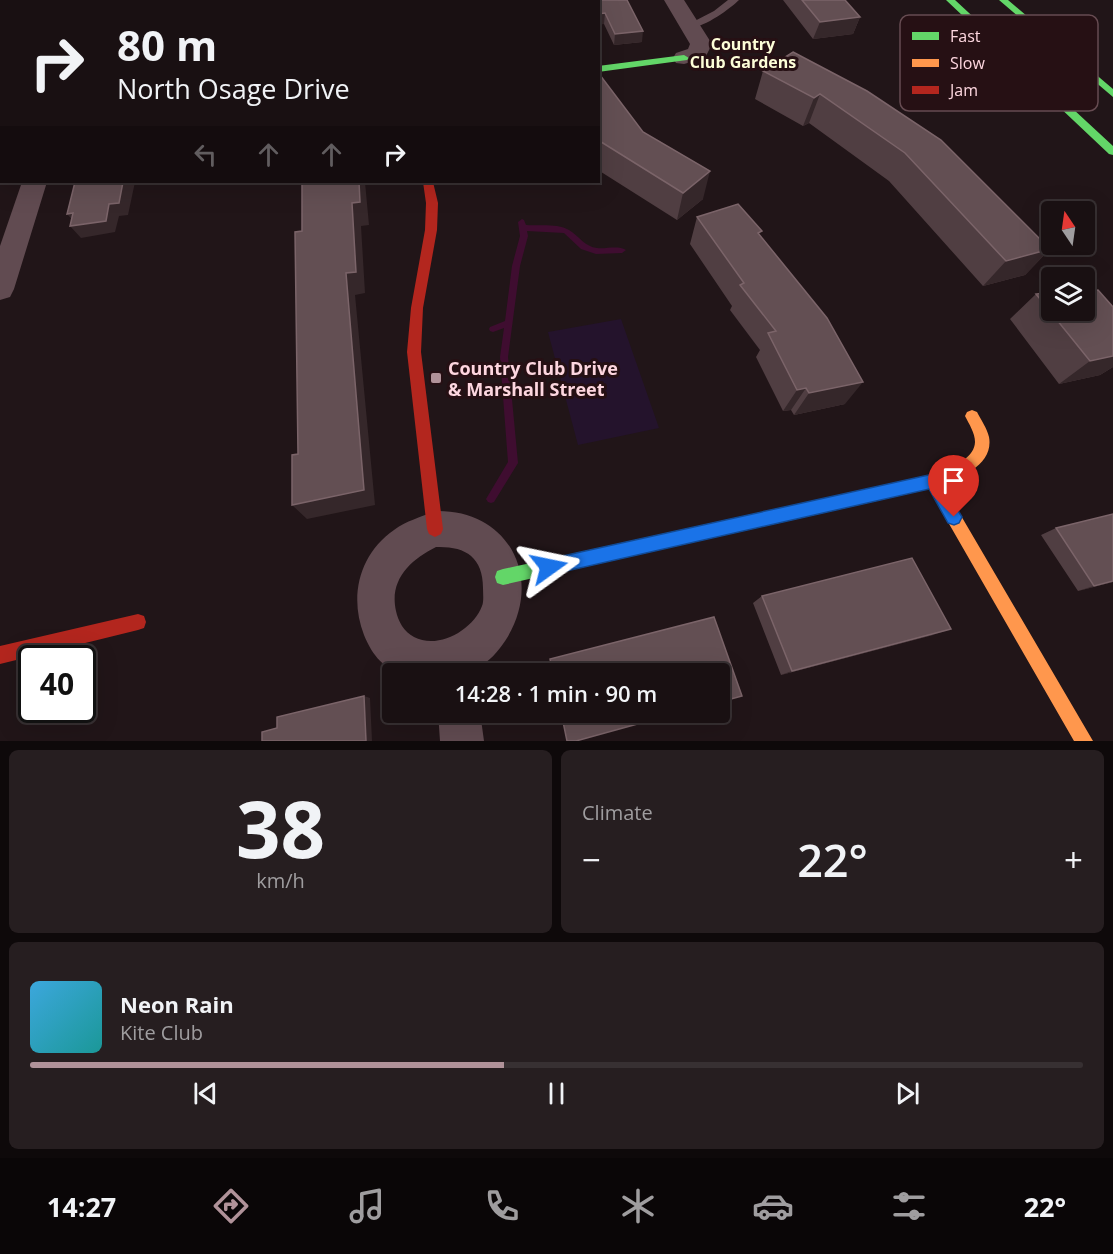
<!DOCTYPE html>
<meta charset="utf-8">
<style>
:root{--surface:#191012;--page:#261e20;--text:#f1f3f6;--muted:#9f9d9f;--line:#373032;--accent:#b09299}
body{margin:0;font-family:"Open Sans",sans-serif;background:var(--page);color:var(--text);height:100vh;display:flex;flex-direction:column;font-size:22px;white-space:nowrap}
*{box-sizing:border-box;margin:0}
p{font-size:20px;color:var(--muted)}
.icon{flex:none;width:33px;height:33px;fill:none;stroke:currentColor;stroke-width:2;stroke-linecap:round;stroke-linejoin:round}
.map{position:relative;height:741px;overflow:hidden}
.details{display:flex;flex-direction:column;gap:9px;padding:9px;background:#0e090a;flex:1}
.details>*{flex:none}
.guide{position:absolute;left:0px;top:0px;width:600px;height:183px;box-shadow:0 6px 24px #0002,0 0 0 2px var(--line);background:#191012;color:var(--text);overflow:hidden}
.needle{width:39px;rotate:347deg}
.controls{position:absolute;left:1041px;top:201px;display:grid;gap:12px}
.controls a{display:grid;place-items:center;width:54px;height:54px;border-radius:6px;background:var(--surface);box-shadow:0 6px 24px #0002,0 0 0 2px var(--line);font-size:30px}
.speed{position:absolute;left:18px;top:645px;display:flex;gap:12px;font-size:30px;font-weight:700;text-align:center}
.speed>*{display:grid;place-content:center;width:78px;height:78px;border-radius:50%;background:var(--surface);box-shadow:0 6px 24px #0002,0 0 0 2px var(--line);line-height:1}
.speed .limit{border:3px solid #111;border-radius:9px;background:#fff;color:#111}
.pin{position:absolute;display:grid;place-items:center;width:51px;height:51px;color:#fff;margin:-62px -26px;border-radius:50% 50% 50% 0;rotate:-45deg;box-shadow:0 0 6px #0007}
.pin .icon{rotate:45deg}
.me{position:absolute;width:66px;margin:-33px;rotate:78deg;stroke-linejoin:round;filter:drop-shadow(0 0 4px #0008)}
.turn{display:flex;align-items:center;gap:21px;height:126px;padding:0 18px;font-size:27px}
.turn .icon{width:78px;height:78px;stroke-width:2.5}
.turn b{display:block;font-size:42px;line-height:51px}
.lanes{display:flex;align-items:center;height:57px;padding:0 18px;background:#0003;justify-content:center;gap:30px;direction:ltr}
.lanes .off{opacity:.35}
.big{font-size:45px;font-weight:600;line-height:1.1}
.details .card{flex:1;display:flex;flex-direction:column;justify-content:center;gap:9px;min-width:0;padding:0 21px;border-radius:9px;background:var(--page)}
.details .dial{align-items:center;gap:0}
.dial b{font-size:78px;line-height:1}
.song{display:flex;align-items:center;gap:18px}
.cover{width:72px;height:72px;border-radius:9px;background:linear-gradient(135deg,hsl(200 70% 55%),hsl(180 70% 35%))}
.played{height:6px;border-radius:3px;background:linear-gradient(90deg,var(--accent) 45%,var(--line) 45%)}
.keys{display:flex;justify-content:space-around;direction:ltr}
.heat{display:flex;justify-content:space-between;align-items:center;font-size:33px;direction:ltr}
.details .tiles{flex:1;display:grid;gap:9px;grid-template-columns:1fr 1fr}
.card:last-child{grid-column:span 2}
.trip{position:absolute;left:382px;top:663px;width:348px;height:60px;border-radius:6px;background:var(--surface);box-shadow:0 6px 24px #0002,0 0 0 2px var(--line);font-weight:600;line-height:60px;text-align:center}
.tabs{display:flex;height:96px;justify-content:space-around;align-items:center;background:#0a0607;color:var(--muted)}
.tabs .icon{width:42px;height:42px}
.tabs .current{color:var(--accent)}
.tabs b{font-size:27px;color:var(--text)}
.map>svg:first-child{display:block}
.green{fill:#24132c}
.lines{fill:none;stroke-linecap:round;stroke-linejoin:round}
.stream{fill:#3f0d30;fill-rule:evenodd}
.lane{fill:#614b51;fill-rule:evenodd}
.street{fill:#614b51;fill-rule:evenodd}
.fast{fill:#63d668;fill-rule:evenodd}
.slow{fill:#ff974d;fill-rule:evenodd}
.jam{fill:#b3261e;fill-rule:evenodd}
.wall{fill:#503e42}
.shaded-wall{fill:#35272a}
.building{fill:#634f53;stroke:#7b6469;stroke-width:1.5}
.route{fill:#1a73e8;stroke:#114b97;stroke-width:1.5}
.poi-dot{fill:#b09299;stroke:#261014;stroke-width:2}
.labels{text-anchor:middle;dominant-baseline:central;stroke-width:6;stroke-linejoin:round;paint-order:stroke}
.far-neighbourhood-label{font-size:16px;font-weight:bold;fill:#fdfed8;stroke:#261014}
.poi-label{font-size:18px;font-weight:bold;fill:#fdd6df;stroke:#261014;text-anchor:start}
.key{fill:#261014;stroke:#664b51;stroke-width:1.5}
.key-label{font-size:16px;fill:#fdd6df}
</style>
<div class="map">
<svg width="1113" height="741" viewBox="0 0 1113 741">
<rect width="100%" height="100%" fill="#211518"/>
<path class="green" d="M 621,319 L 659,428 L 578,445 L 548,332 Z"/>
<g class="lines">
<path class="stream" d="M 522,219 L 524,220 L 526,225 C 539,226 558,223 569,230 C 579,236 585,247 597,248 C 607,249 618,245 626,250 L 622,253 L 596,254 L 581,249 L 564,233 L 527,231 L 528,236 L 520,266 L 508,357 L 518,463 L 494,502 L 491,503 L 488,502 L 486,499 L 508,462 L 500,357 L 504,328 L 493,332 L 490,331 L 489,329 L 490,327 L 505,321 L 512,266 L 520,236 L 518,222 Z"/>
<path class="lane" d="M 728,0 L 739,0 C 730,9 696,34 685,26 L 714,11 Z"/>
<path class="street" d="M 101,0 L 121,0 L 121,2 L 101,2 Z
M 387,0 L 407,0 L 407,2 L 387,2 Z
M 431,0 L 451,0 L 452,2 L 432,2 Z
M 664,0 L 684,0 L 712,44 L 705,58 L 684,64 L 676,63 L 673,58 L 676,53 L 688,49 L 690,44 Z
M 22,182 L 47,182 L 14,289 L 10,297 L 0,300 L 0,246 Z
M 435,511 C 514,509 547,587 500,648 C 492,659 478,670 464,673 C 454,675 442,674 432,674 C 422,674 410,675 400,673 C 381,667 371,652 364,635 C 349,597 359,554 394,530 C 406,521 421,517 435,511 ZM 436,547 C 464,546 483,556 483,588 C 483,594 484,601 482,606 C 473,630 438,650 414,637 C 404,632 398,621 396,611 C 389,580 410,560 436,547 Z
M 438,712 L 480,712 L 484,741 L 440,741 Z"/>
<path class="fast" d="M 946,0 L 955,0 L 1113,146 L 1113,155 L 1109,154 Z
M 999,0 L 1008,0 L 1113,89 L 1113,97 Z
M 684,55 L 689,58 L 687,60 L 598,72 L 598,66 Z
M 0,142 L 2,142 L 2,148 L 0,148 Z
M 885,485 L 890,487 L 893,492 L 890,497 L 885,499 L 503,585 L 497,583 L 495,577 L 497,571 L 503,569 Z"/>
<path class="slow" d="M 972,410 L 977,412 C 981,420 987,428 989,437 C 994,464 962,477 943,485 L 1093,741 L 1074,741 L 929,489 L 885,499 L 880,497 L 877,492 L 880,487 L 885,485 C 906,480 974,471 975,442 C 975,433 969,424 965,416 L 967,412 Z"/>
<path class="jam" d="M 423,182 L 433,182 L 438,203 L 437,230 L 423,308 L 421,352 L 443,529 L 441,534 L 435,537 L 429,534 L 427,529 L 407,352 L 411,308 L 425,230 L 426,203 Z
M 138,614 L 144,616 L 146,622 L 144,628 L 138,630 L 0,664 L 0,646 Z"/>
</g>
<path class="wall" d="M 574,0 L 627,0 L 642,42 L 614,45 L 604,24 L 598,2 L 575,2 Z
M 783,0 L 845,0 L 860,17 L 853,34 L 813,39 Z
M 793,52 L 1050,249 L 1025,275 L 983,286 L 889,181 L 809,123 L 803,126 L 755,99 L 763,71 Z
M 598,75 L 643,132 L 703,199 L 677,220 L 598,170 Z
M 697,217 L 760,235 L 845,404 L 794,415 L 791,410 L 783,411 L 756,357 L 760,350 L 730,310 L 732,306 L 690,244 Z
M 1036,294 L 1113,307 L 1113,367 L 1100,375 L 1059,384 L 1010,319 Z
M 1113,514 L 1113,582 L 1078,591 L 1041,535 L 1056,528 Z
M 762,596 L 933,635 L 781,675 L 753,603 Z"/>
<path class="shaded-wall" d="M 185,0 L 193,0 L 193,2 L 185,2 Z
M 605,13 L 604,24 L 598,25 L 598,14 Z
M 860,17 L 853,34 L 813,39 L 820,22 Z
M 643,31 L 642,42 L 614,45 L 615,34 Z
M 820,94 L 809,123 L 803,126 L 814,98 Z
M 710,171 L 703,199 L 677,220 L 683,193 Z
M 123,182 L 135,182 L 128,215 L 119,216 L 115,232 L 81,238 L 70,226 L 77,225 L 67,214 L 109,204 Z
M 359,182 L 365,182 L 369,225 L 361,226 L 365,293 L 355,295 L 375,505 L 307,519 L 292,505 L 346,273 L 352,203 Z
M 1050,249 L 1025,275 L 983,286 L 1006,261 Z
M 1113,356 L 1113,367 L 1100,375 L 1059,384 L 1090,361 Z
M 863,382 L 845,404 L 794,415 L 809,393 Z
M 806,388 L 791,410 L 783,411 L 797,390 Z
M 1113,581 L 1113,582 L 1078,591 L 1094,586 Z
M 951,629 L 933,635 L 781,675 L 792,671 Z
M 364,696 L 370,698 L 372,741 L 366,741 Z"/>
<path class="building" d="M 144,0 L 185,0 L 185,2 L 143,2 Z
M 481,0 L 526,0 L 527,2 L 481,2 Z
M 579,0 L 627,0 L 643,31 L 615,34 L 605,13 L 598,14 L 598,2 L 579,2 Z
M 802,0 L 845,0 L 860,17 L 820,22 Z
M 793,52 L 867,91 L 941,140 L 1050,249 L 1006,261 L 905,153 L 820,94 L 814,98 L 763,71 Z
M 598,75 L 600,75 L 643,132 L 710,171 L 683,193 L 598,140 Z
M 75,182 L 123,182 L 119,203 L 109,204 L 106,221 L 70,226 L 73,213 L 67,214 Z
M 302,182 L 359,182 L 360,202 L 352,203 L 356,272 L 346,273 L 364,490 L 292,505 L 292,455 L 298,454 L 295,232 L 302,231 Z
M 738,204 L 762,231 L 758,233 L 827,318 L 863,382 L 809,393 L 806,388 L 797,390 L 768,333 L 776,331 L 740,285 L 744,283 L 697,217 Z
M 1098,290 L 1113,307 L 1113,356 L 1090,361 L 1036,294 L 1052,292 L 1052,310 L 1084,310 L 1084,292 Z
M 1113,514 L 1113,581 L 1094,586 L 1056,528 Z
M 912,558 L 951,629 L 792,671 L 762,596 Z
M 714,617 L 742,696 L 720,702 L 720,674 L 553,674 L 550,659 Z
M 364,696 L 366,741 L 262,741 L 262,732 L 277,728 L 277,717 Z
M 561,712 L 681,712 L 576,741 L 567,741 Z"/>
<path class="route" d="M 933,474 L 938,476 L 959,512 L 962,517 L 959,523 L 954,525 L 948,523 L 929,489 L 549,575 L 544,572 L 541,567 L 544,561 L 549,559 Z"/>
<rect class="poi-dot" x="430" y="372" width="12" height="12" rx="3"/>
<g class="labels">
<g class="far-neighbourhood-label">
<text x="743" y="44">Country<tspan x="743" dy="18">Club Gardens</tspan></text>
</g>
<g class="poi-label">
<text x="448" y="368">Country Club Drive<tspan x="448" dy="21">&amp; Marshall Street</tspan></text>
</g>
</g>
<rect x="900" y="15" width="198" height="96" rx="9" class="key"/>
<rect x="912" y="32" width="27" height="8" fill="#63d668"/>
<rect x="912" y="59" width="27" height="8" fill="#ff974d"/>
<rect x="912" y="86" width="27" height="8" fill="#b3261e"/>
<g class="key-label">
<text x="950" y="42">Fast</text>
<text x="950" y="69">Slow</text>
<text x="950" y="96">Jam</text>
</g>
</svg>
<div class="controls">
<a><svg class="needle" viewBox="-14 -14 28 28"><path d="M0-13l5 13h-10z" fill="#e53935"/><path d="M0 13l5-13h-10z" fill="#9f9d9f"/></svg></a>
<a><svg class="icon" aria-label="layers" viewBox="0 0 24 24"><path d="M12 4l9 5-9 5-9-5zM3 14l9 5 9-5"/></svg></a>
</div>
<div class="speed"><div class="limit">40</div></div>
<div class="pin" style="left:954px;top:517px;background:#d93025"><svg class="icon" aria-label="arrive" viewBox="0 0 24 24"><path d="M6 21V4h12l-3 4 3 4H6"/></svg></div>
<svg class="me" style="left:549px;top:567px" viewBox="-20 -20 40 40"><path d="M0-17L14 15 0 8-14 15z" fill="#1a73e8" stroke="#fff" stroke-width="4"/></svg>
<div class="trip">14:28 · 1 min · 90 m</div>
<div class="guide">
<div class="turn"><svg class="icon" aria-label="right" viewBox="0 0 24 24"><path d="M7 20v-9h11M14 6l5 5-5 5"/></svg><div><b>80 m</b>North Osage Drive</div></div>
<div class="lanes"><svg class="icon off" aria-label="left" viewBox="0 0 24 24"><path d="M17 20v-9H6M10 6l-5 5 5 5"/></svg><svg class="icon off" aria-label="ahead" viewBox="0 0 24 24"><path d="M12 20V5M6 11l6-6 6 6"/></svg><svg class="icon off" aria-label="ahead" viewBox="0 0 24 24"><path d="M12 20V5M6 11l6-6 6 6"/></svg><svg class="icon" aria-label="right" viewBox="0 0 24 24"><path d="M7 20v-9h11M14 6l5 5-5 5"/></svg></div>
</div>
</div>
<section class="details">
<div class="tiles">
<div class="card dial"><b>38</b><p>km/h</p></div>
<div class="card"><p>Climate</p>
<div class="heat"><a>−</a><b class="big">22°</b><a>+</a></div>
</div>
<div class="card">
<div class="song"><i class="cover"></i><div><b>Neon Rain</b><p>Kite Club</p></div></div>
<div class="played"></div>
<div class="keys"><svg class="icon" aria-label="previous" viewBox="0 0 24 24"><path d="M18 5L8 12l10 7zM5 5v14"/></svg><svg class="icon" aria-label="pause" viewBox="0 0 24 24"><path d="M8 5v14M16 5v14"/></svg><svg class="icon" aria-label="next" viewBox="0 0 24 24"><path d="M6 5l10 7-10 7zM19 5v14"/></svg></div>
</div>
</div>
</section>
<nav class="tabs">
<b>14:27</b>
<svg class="icon current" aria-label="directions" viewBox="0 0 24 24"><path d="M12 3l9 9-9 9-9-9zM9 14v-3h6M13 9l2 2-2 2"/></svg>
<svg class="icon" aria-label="music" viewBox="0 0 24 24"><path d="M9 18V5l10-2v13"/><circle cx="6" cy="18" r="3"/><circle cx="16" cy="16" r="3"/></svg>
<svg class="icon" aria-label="phone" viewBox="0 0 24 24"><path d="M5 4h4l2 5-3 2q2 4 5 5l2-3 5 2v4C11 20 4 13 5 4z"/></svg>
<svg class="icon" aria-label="climate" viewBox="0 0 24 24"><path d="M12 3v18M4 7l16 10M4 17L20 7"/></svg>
<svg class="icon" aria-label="car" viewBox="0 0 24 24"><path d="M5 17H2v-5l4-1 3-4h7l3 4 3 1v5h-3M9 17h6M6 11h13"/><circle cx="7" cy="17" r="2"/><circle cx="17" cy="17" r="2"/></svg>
<svg class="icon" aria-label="filters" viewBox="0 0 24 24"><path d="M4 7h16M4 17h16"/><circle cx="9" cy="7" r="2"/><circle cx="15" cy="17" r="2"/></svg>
<b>22°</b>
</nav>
